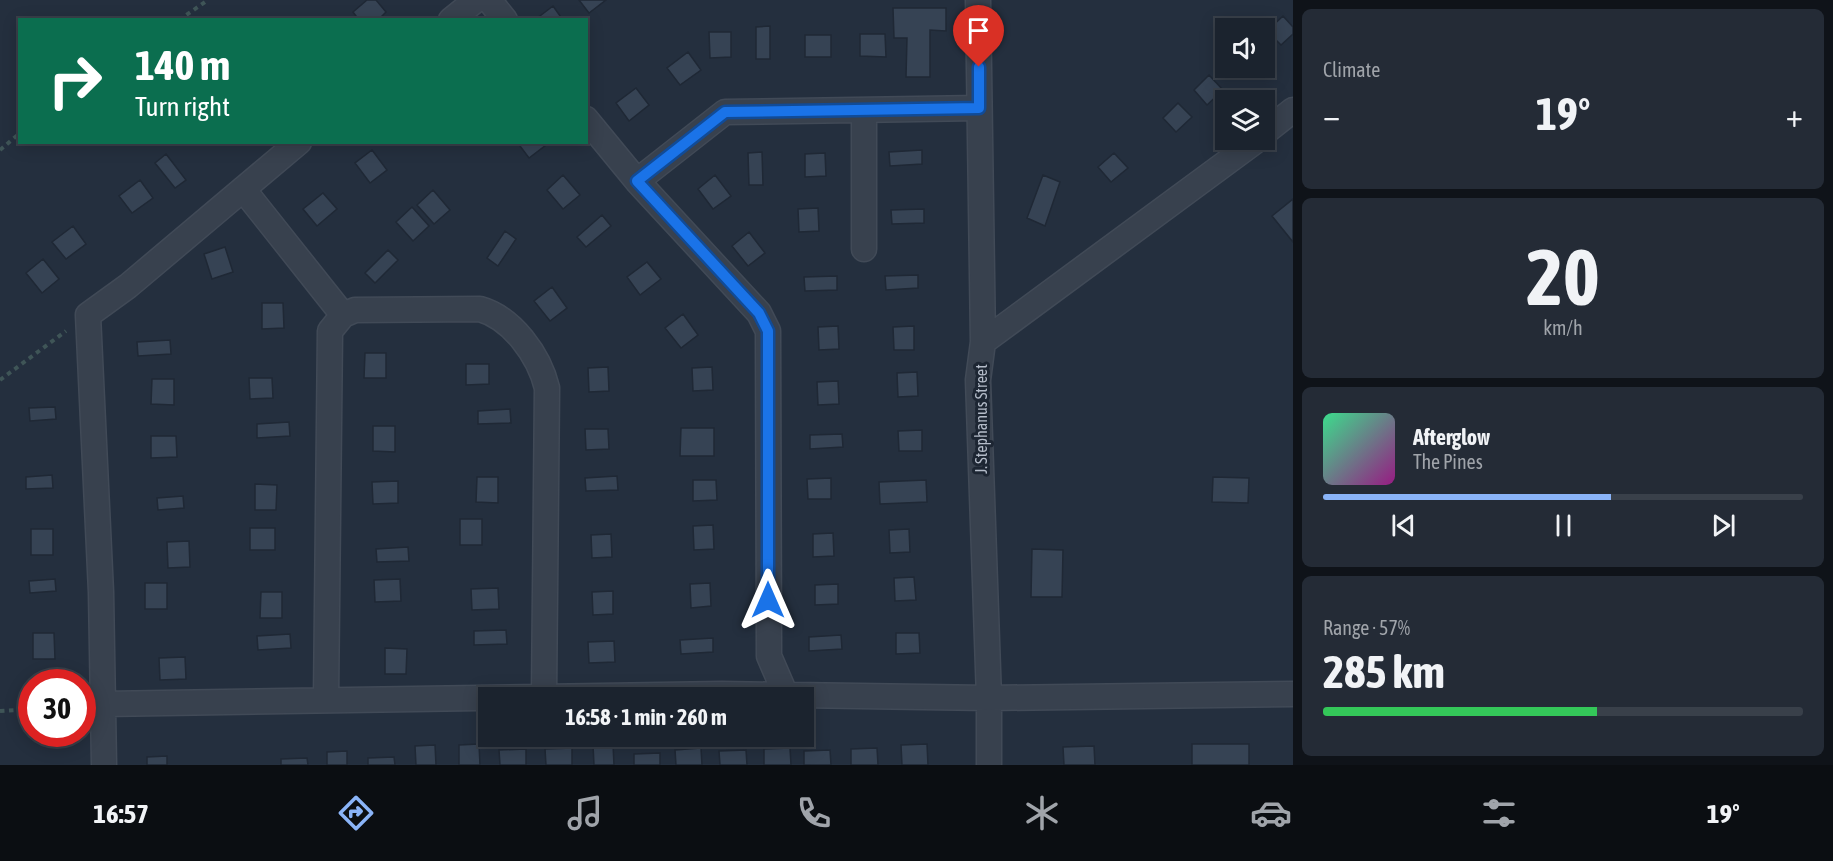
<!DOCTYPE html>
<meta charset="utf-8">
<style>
:root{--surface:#1b232e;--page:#242b36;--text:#f1f3f6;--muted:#a0a4aa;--line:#39404a;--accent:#8ab4f8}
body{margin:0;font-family:"Asap Condensed",sans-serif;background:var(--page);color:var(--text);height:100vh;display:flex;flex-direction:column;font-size:22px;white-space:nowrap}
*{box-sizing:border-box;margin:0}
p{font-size:20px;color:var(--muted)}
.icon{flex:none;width:33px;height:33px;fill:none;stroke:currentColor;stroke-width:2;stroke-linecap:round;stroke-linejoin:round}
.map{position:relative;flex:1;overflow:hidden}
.side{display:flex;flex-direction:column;gap:9px;padding:9px;background:#0f1319;width:540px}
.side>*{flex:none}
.guide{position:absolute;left:18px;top:18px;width:570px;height:126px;border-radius:0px;box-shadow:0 3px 15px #0003,0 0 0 2px var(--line);background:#0b6e4f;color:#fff;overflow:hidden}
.buttons{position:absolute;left:1215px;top:18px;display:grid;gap:12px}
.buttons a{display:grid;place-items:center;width:60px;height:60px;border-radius:0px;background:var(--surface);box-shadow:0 3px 15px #0003,0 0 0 2px var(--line);font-size:30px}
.speed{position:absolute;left:18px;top:669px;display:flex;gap:12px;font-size:30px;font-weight:700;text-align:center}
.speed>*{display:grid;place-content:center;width:78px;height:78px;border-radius:50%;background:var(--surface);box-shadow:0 3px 15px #0003,0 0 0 2px var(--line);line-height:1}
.speed .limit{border:9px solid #d22;background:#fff;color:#111}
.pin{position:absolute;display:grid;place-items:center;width:51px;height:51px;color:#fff;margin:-62px -26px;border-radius:50% 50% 50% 0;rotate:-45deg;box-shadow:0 0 6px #0007}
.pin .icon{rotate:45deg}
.me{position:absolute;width:66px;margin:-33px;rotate:0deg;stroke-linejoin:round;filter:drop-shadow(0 0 4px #0008)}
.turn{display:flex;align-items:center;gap:21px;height:126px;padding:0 18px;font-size:27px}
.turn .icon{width:78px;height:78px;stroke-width:2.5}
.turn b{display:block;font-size:42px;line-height:51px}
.big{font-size:45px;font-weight:700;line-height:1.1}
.side .card{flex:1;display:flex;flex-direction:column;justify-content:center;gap:9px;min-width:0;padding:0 21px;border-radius:9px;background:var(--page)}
.side .dial{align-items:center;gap:0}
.dial b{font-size:78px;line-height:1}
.song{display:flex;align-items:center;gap:18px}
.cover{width:72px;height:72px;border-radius:9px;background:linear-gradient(135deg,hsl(150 70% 55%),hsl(310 70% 35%))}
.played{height:6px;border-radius:3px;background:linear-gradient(90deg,var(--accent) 60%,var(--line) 60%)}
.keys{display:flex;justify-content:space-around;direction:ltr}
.heat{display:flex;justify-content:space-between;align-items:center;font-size:33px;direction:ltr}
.charge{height:9px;border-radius:4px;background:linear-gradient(90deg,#34c759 57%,var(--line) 0)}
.trip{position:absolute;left:478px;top:687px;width:336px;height:60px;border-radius:0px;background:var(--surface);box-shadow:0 3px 15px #0003,0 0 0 2px var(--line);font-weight:700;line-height:60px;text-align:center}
.tab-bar{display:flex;height:96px;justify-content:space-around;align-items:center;background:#0b0e12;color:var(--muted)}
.tab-bar .icon{width:42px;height:42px}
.tab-bar .current{color:var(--accent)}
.tab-bar b{font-size:27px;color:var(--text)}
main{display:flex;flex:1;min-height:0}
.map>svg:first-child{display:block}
.building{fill:#364354;stroke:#1f2835;stroke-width:1.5}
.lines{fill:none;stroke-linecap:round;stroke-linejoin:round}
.minor-casing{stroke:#414a57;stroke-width:27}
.path{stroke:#3f5557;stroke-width:4;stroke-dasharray:4.5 4.5;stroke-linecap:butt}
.minor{stroke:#38414e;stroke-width:24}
.route-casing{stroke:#114b97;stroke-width:15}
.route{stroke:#1a73e8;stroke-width:10}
.labels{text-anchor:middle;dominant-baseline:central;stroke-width:6;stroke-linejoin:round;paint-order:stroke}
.street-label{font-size:16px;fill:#b4bcc9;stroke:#1d2633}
</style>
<main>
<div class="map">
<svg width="1293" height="765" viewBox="0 0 1293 765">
<rect width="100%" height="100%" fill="#242f3e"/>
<path class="building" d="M 367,0 L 376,0 L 386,12 L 378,20 L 359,20 L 353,12 Z
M 579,0 L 606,0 L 589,13 Z
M 553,6 L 563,20 L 536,20 L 536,19 Z
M 893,8 L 946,8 L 946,31 L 930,30 L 930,77 L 906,77 L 907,38 L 894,38 Z
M 1283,16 L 1293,27 L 1293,34 L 1281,45 L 1267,31 Z
M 770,26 L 770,59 L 756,59 L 756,27 Z
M 709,32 L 731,32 L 731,57 L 710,58 Z
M 860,34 L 885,34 L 886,57 L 860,56 Z
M 805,35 L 831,35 L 831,57 L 805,57 Z
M 688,52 L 701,70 L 680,85 L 667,68 Z
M 1209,75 L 1223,90 L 1207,105 L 1194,90 Z
M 636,88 L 649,105 L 629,121 L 616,103 Z
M 1178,103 L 1192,117 L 1176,132 L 1163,118 Z
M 517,142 L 544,142 L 546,145 L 529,158 Z
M 372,150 L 387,170 L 370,183 L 355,163 Z
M 922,150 L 922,164 L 890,166 L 889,152 Z
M 762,152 L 763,185 L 749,185 L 748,153 Z
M 825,153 L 826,176 L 805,177 L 805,154 Z
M 1114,153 L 1128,168 L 1111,182 L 1098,167 Z
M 166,154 L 186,180 L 175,188 L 155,163 Z
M 563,175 L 580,195 L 563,209 L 547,190 Z
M 715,175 L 731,196 L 713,209 L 698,189 Z
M 1043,175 L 1060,182 L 1045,226 L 1027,218 Z
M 140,180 L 153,198 L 132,213 L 119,196 Z
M 433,190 L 450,210 L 434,224 L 417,205 Z
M 323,193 L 337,209 L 317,226 L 303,209 Z
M 1293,199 L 1293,242 L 1272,216 Z
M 412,207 L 429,226 L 413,241 L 396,222 Z
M 818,208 L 819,231 L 799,232 L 798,209 Z
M 924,209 L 924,223 L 892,224 L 891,210 Z
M 602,215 L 611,226 L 586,247 L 577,237 Z
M 73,226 L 86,244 L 66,259 L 52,242 Z
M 505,231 L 516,239 L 498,266 L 487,258 Z
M 749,232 L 765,253 L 748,266 L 732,246 Z
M 225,247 L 233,272 L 212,279 L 204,254 Z
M 388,250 L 398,260 L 375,283 L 365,273 Z
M 43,259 L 59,279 L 42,293 L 26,273 Z
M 647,262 L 661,279 L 640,295 L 627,277 Z
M 918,275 L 918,288 L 886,290 L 885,276 Z
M 837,276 L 837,290 L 805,291 L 804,277 Z
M 552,287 L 567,308 L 550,321 L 534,301 Z
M 262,303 L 283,303 L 284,328 L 262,329 Z
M 683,314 L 698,335 L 681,348 L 665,328 Z
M 838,326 L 839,349 L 819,350 L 818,327 Z
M 914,326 L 914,350 L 894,350 L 893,327 Z
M 170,340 L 171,354 L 138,356 L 137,342 Z
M 365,353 L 386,353 L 386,378 L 364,378 Z
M 466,364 L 489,364 L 489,384 L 466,385 Z
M 608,367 L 609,391 L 589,392 L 588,368 Z
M 712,367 L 713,390 L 693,391 L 692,368 Z
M 917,372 L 918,396 L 898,397 L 897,373 Z
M 249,378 L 272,378 L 273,398 L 250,399 Z
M 152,379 L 174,379 L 174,405 L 151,404 Z
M 838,381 L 839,404 L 818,405 L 817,382 Z
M 55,407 L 56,419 L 30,421 L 29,408 Z
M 510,409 L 511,423 L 478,424 L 478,411 Z
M 289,422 L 290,436 L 257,438 L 257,424 Z
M 373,426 L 395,426 L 395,452 L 373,451 Z
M 681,428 L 714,428 L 714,456 L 680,456 Z
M 585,429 L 608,429 L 609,449 L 586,450 Z
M 922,430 L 922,451 L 899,451 L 898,431 Z
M 842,434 L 843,447 L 810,449 L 810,435 Z
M 151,436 L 176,436 L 177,457 L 151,458 Z
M 52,475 L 53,488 L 26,489 L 26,477 Z
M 617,476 L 618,490 L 586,491 L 585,478 Z
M 477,477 L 498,477 L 498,503 L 476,502 Z
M 1213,477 L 1249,478 L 1248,503 L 1212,502 Z
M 831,478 L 831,499 L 808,499 L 807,479 Z
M 693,480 L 716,480 L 717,500 L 693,501 Z
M 926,480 L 927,502 L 880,504 L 879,482 Z
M 398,481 L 398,503 L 373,504 L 372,482 Z
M 255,484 L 277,485 L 276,510 L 255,510 Z
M 183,496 L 184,508 L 158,510 L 157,498 Z
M 460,519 L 482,519 L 482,545 L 460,545 Z
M 713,525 L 714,549 L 694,550 L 693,526 Z
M 250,528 L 275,528 L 275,550 L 250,550 Z
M 31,529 L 53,529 L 53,555 L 31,555 Z
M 909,529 L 910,552 L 890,553 L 889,530 Z
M 833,533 L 834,556 L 813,557 L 813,534 Z
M 611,534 L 612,557 L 592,558 L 591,535 Z
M 189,541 L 190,567 L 168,568 L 167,542 Z
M 408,547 L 409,561 L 377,562 L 376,549 Z
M 1032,549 L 1063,550 L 1062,597 L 1031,597 Z
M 914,577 L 916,600 L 895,601 L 894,578 Z
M 55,579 L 56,591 L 30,593 L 29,581 Z
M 400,579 L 401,601 L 375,602 L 374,580 Z
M 145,583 L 167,583 L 167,609 L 145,609 Z
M 710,583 L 711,606 L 691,608 L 690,584 Z
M 838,584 L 838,604 L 815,605 L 815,585 Z
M 498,588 L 499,609 L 472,610 L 471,589 Z
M 613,591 L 613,614 L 593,615 L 592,592 Z
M 261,592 L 282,592 L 282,618 L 260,618 Z
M 506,630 L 507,644 L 474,645 L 474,631 Z
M 33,633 L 54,633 L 55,659 L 33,659 Z
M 896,633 L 919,633 L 920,653 L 896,654 Z
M 290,634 L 291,648 L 258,650 L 257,636 Z
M 841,635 L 842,649 L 809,651 L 809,637 Z
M 713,638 L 713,652 L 681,654 L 680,640 Z
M 614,641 L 615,662 L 589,663 L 588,642 Z
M 385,648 L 407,649 L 406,674 L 385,674 Z
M 185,657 L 186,679 L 160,680 L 159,658 Z
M 479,744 L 480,765 L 459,765 L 459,745 Z
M 613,744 L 614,765 L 594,765 L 593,745 Z
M 927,744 L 928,765 L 902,765 L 901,745 Z
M 1192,744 L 1249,744 L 1249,765 L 1192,765 Z
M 435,745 L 436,765 L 416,765 L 415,746 Z
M 1094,746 L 1095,765 L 1064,765 L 1063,747 Z
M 572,748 L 572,765 L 546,765 L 545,749 Z
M 701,748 L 702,765 L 676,765 L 675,750 Z
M 790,748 L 791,765 L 764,765 L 764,749 Z
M 877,748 L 878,765 L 851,765 L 851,749 Z
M 526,749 L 526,765 L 500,765 L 499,750 Z
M 746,750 L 747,765 L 720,765 L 719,751 Z
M 830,750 L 831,765 L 804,765 L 804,751 Z
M 347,751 L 347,765 L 327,765 L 327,752 Z
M 660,753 L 660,765 L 634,765 L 634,754 Z
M 167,756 L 167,765 L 147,765 L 147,757 Z
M 394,757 L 395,765 L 368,765 L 368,758 Z
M 307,758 L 308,765 L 281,765 L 281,759 Z"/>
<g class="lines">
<defs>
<path id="minor" d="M 489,0 L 505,20
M 978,0 L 983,342
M 451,20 L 476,0
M 864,111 L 864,249
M 586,119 L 637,181 L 759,313 L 768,331 L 769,656 L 785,693
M 1264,133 L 1293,110
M 637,181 L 725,112 L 979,108
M 243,189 L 343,315
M 326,699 L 330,331 L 343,315 L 355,310 L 480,309 C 512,318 539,355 547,388 L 544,695
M 103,704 L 722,694 L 989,698 L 1293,694
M 104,765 L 101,592 L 88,315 L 128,286 L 299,142
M 989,765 L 989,698 L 978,380 L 983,342 L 1257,140"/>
</defs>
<use href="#minor" class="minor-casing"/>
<path class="path" d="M 179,20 L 208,0
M 0,150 L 20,133
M 0,380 L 66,331
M 0,711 L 32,709"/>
<use href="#minor" class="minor"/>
</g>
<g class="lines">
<defs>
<path id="route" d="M 768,600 L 768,331 L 759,313 L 637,181 L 725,112 L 979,108 L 979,67"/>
</defs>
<use href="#route" class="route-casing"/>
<use href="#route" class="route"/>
</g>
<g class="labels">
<g class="street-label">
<text transform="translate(981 419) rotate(-90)">J. Stephanus Street</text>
</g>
</g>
</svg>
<div class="buttons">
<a><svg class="icon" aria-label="sound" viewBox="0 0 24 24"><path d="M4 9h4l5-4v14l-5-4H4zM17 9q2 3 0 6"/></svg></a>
<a><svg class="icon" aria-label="layers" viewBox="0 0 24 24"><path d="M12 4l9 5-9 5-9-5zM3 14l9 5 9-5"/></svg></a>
</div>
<div class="speed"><div class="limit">30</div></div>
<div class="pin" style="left:979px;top:67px;background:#d93025"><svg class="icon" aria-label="arrive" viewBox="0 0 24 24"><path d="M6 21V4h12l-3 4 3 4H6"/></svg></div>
<svg class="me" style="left:768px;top:600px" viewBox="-20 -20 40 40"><path d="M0-17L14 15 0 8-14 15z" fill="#1a73e8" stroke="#fff" stroke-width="4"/></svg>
<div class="trip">16:58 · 1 min · 260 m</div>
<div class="guide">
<div class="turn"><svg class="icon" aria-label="right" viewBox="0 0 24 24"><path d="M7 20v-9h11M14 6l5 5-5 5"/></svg><div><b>140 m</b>Turn right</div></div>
</div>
</div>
<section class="side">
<div class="card"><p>Climate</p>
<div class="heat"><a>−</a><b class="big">19°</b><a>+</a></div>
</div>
<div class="card dial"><b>20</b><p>km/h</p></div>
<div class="card">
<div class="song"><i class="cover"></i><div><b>Afterglow</b><p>The Pines</p></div></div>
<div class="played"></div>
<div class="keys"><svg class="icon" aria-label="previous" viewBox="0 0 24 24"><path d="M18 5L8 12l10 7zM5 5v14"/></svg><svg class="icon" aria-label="pause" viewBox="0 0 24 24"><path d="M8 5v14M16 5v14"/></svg><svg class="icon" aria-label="next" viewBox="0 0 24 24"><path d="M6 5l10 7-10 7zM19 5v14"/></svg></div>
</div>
<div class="card"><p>Range · 57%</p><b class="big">285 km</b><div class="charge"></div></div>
</section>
</main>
<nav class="tab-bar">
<b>16:57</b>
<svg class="icon current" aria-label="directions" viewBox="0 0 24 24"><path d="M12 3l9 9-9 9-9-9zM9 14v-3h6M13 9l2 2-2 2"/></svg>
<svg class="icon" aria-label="music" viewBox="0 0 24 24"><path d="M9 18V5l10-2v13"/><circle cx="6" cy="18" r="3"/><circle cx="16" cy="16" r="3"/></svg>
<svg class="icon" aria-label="phone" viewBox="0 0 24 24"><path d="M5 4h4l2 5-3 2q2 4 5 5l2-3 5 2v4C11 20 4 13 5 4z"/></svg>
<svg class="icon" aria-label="climate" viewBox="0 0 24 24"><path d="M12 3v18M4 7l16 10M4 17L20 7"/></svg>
<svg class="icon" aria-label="car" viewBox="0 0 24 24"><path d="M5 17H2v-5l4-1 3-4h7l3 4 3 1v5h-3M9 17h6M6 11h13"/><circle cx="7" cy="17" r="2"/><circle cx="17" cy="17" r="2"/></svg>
<svg class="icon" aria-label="filters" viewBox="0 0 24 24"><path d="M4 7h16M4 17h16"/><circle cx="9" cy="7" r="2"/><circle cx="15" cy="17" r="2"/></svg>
<b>19°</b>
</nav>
